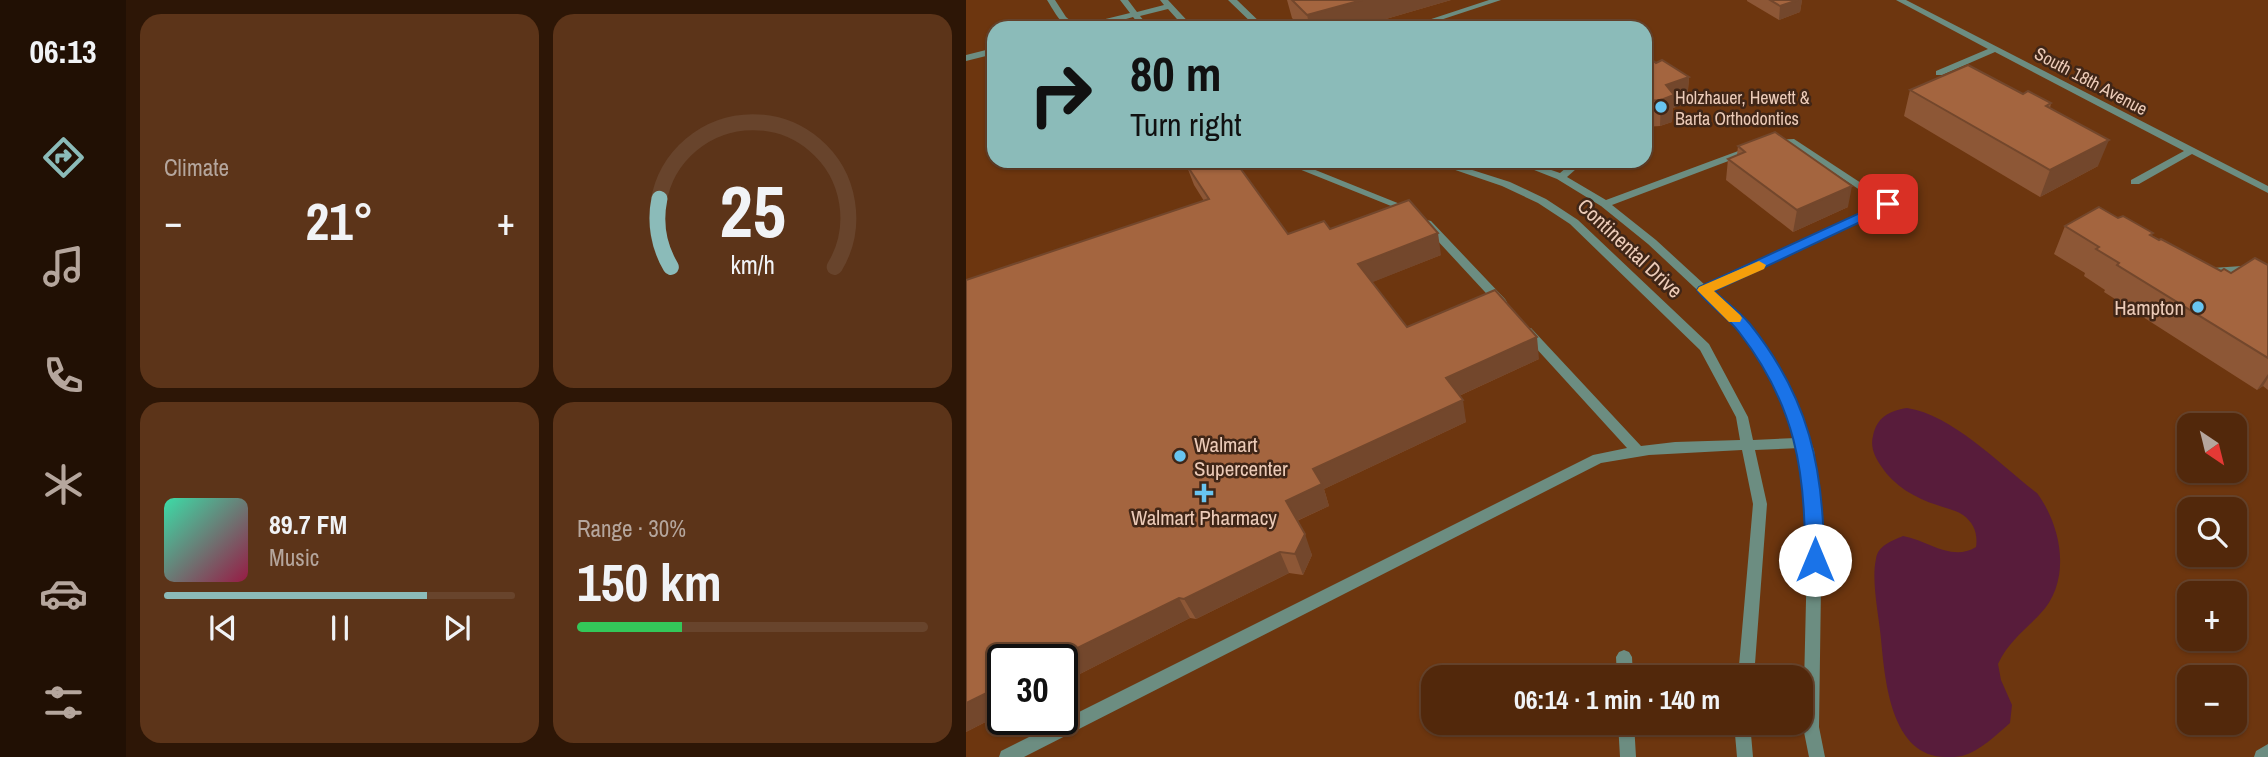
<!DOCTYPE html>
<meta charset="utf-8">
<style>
:root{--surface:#52280b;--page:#5c3419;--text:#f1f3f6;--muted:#b5a69d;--line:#68442c;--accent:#8bbbb9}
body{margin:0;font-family:"Archivo Narrow",sans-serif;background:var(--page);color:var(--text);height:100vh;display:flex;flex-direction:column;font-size:26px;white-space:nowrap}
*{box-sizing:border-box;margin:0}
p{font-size:23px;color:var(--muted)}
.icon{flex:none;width:38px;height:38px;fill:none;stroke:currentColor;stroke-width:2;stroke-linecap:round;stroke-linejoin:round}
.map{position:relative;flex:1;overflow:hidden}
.details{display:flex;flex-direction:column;gap:14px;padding:14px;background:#2d1606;width:840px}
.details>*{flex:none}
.top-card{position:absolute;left:21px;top:21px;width:665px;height:147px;border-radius:21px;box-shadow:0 2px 5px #0004,0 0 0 2px var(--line);background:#8bbbb9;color:#111;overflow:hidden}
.needle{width:46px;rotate:145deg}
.buttons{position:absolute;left:1211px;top:413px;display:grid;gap:14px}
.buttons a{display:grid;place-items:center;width:70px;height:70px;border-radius:14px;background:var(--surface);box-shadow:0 2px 5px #0004,0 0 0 2px var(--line);font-size:35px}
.speed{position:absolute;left:21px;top:644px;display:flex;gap:14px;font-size:35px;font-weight:700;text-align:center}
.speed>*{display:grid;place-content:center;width:91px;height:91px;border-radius:50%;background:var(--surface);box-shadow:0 2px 5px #0004,0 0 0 2px var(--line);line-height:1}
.speed .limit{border:4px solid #111;border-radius:10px;background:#fff;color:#111}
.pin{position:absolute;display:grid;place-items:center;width:60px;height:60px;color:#fff;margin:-30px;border-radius:14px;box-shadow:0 4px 10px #0006}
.me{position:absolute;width:77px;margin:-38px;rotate:0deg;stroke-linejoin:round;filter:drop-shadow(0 0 5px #0008)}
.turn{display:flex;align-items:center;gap:24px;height:147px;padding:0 28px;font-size:32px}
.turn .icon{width:91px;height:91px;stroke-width:2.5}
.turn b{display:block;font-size:49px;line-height:60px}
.big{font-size:52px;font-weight:700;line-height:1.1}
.details .widget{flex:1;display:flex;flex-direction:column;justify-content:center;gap:10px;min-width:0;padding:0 24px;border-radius:21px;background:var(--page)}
.details .dial{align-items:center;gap:0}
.dial svg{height:182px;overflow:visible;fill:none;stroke:var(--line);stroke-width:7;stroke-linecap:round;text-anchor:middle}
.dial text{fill:var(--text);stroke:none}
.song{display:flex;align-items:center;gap:21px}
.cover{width:84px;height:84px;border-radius:10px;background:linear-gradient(135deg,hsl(160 70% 55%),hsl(340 70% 35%))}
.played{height:7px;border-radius:4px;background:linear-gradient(90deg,var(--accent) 75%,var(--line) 75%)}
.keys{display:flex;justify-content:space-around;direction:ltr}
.heat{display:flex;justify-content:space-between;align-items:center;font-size:38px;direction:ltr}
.charge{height:10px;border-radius:5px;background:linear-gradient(90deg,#34c759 30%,var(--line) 0)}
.details .tiles{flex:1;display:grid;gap:14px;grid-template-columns:repeat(2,1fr)}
.trip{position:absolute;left:455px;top:665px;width:392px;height:70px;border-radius:21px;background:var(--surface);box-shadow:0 2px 5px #0004,0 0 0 2px var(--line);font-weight:700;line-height:70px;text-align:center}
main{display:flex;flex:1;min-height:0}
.menu{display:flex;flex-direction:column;width:126px;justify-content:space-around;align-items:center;background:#211004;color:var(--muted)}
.menu .icon{width:49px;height:49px}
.menu .current{color:var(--accent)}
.menu b{font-size:32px;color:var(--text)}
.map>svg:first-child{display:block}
.water{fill:#581c3b}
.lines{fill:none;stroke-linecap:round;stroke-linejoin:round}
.minor{fill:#6c8d81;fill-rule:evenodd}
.wall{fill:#8d5736}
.shaded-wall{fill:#73472c}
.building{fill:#a4653f;stroke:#73472c;stroke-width:2}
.route{fill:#1a73e8;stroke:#114b97;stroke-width:2}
.slow{fill:#f59e0b}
.poi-dot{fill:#68c4f0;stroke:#402617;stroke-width:2.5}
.labels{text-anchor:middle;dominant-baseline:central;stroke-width:5;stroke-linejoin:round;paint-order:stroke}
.far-street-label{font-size:18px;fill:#eccbb8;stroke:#402617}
.far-poi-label{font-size:18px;fill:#eccbb8;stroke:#402617;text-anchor:start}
.street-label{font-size:21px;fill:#eccbb8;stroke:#402617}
.poi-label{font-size:21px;fill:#eccbb8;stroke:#402617;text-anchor:end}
</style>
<main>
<nav class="menu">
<b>06:13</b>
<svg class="icon current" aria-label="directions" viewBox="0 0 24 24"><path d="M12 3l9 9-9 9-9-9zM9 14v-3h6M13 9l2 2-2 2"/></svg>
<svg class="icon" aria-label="music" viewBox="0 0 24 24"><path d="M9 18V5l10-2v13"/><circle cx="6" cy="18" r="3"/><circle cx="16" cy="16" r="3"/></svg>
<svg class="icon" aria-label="phone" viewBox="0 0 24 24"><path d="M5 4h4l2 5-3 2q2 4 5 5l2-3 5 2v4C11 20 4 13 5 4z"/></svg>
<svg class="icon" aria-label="climate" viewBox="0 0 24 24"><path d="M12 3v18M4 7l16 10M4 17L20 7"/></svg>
<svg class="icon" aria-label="car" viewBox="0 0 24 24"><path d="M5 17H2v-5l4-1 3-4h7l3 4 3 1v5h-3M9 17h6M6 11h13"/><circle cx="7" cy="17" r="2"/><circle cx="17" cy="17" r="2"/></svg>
<svg class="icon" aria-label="filters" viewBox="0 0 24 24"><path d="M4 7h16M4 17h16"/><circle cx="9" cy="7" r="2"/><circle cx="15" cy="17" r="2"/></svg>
</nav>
<section class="details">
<div class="tiles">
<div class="widget"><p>Climate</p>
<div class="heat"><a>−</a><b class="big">21°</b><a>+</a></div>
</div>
<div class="widget dial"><svg viewBox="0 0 100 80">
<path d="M14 69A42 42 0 1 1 86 69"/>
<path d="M14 69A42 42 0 0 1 9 39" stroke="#8bbbb9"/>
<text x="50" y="56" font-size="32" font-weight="700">25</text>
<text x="50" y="72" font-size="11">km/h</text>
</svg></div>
<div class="widget">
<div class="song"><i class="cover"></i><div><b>89.7 FM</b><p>Music</p></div></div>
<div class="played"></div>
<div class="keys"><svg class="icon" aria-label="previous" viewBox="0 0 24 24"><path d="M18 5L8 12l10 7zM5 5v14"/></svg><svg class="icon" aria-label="pause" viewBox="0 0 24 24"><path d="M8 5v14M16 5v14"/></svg><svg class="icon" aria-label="next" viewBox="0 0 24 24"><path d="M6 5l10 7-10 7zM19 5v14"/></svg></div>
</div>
<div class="widget"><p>Range · 30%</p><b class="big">150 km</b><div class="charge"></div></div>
</div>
</section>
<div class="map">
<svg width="1302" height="757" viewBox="0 0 1302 757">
<rect width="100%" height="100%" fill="#6d360f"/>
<path class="water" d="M 941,408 C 987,415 1034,465 1071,493 C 1096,527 1106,581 1074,614 C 1058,631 1042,642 1032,664 L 1035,680 L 1046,705 L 1044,723 C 1030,735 1014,751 996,756 C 991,757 985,757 980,757 C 925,757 919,681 915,639 C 913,616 905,581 910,559 C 912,545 926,541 937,536 C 963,541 986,562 1010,547 C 1012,534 1008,523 997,515 C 990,510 979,508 971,505 C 949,498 928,486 915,466 C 909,457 904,447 907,436 C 911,417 923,411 941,408 Z"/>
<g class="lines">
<path class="minor" d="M 81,0 L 89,0 L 100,17 L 111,26 L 164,13 L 154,0 L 162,0 L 171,12 L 198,5 L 194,0 L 202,0 L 228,28 L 219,28 L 202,9 L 174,16 L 184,28 L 176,28 L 167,17 C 151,21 116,34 102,26 C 92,21 87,9 81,0 Z
M 262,0 L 271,0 L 300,28 L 291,28 Z
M 523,0 L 535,0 L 450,28 L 438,28 Z
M 930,0 L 940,0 L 1302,186 L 1302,193 L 1226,154 L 1173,184 L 1165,184 L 1165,180 L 1218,151 L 1029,52 L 976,75 L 970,75 L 970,71 L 1022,49 Z
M 28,48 L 28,54 L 0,61 L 0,55 Z
M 828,139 L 927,204 L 746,291 L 782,324 L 825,391 L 848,450 L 856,516 L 853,727 L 859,757 L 843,757 L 837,727 L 842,516 L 834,448 L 789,450 L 801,504 L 788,677 L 772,677 L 787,504 L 776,450 L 683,455 L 635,463 L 58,757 L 33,757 L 35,751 L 627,455 L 661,448 L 557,334 L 555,331 L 557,328 L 565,328 L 675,446 L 709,442 L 774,440 L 770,417 L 734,350 L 604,224 L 572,203 L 536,186 L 463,161 L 478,161 L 544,182 L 580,199 L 612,220 L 743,344 L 782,417 L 787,440 L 830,438 L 815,395 L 774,330 L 682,244 L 635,206 L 591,179 L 545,161 L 559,161 L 594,173 L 608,161 L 619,161 L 601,177 L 640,200 L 783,147 L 789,147 L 789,151 L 646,205 L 690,240 L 739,285 L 915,204 L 826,145 L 807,146 L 802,143 L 807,140 Z
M 313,161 L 327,161 L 449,210 L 448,212 L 440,212 Z
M 461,220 L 465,221 L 539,299 L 541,302 L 539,305 L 531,305 L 457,225 L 456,223 Z
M 1276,266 L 1302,277 L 1302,285 L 1275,274 L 1246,276 L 1240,272 L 1246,268 Z
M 658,650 L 663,652 L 666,657 L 667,677 L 651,677 L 650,657 L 653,652 Z
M 652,723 L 668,723 L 670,757 L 654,757 Z
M 768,723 L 784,723 L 787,757 L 771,757 Z
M 1302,744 L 1302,757 L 1288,757 L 1290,751 Z"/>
</g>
<path class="wall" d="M 321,0 L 485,0 L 389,28 L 335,28 L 326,18 Z
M 781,0 L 836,0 L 834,12 L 813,20 L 781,1 Z
M 679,54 L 690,63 L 723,77 L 721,103 L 707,108 L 706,122 L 694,126 L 679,127 Z
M 944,90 L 1057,94 L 1085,103 L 1084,108 L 1132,166 L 1074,197 L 938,116 Z
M 772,146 L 882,207 L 827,232 L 760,180 L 762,159 L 771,155 Z
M 220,164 L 322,234 L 364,229 L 475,255 L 406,282 L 441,327 L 573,359 L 493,396 L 500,422 L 358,489 L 363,506 L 331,521 L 346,555 L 337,575 L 323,573 L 230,619 L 224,618 L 0,732 L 0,280 L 238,201 L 228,185 Z
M 1152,218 L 1255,271 L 1265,273 L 1302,265 L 1302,390 L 1297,386 L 1291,390 L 1138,292 L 1139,290 L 1118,276 L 1119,273 L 1088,254 L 1099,226 Z"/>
<path class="shaded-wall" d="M 396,0 L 485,0 L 389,28 L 344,28 L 341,15 Z
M 832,0 L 836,0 L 834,12 L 813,20 L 814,6 Z
M 723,77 L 721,103 L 707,108 L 706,122 L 694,126 L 695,100 L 700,85 Z
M 1143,140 L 1132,166 L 1074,197 L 1084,170 Z
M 886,186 L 882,207 L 827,232 L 831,210 Z
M 472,233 L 475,255 L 397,286 L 392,264 Z
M 571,337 L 573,359 L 484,400 L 480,378 Z
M 1302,374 L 1302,378 L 1297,386 L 1291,390 Z
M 497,400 L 500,422 L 358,489 L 363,506 L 328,522 L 320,501 L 347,469 Z
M 339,534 L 346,555 L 337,575 L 329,554 Z
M 314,552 L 323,573 L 230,619 L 218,599 Z
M 213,598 L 224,618 L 96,683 L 96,660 L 87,660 Z
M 37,685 L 37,713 L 0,732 L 0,703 Z"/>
<path class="building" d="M 326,0 L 396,0 L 341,15 Z
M 804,0 L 832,0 L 814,6 Z
M 679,54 L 690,63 L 696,60 L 723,77 L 700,85 L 708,95 L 695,100 L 679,101 Z
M 1002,65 L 1057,94 L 1062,91 L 1085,103 L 1080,106 L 1143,140 L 1084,170 L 944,90 Z
M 809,132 L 886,186 L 831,210 L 762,159 L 779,152 L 772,146 Z
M 229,161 L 269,161 L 322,234 L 358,221 L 364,229 L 443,200 L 472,233 L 392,264 L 441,327 L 529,290 L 571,337 L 480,378 L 497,400 L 347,469 L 356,484 L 320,501 L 339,534 L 329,554 L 314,552 L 218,599 L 213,598 L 87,660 L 37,660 L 37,685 L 0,703 L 0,280 L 243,199 L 220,164 Z
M 1133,207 L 1152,218 L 1157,216 L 1187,233 L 1184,235 L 1193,240 L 1195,239 L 1255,271 L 1258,269 L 1265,273 L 1289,258 L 1302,265 L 1302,358 L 1151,265 L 1153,263 L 1130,249 L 1133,247 L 1099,226 Z"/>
<path class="route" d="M 922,200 L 926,202 L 926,207 L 748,291 C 760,302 774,312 784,324 C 843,398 858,468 858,560 L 855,566 L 849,568 L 842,566 L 839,560 C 840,471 829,404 773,332 C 761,316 743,306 731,290 L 733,287 Z"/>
<path class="slow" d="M 793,261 L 800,265 L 798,269 L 748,291 L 774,315 L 776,318 L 774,322 L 763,322 L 731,290 L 733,287 Z"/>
<g class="poi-dot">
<circle cx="695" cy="107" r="7"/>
<circle cx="1232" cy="307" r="7"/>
<circle cx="214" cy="456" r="7"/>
<path d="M234.5 482.5h7v7h7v7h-7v7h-7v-7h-7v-7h7z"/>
</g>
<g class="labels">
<g class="far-street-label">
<text transform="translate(1125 81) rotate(28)">South 18th Avenue</text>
</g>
<g class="far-poi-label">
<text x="709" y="97">Holzhauer, Hewett &amp;<tspan x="709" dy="21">Barta Orthodontics</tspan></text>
</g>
<g class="street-label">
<text transform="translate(664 248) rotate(43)">Continental Drive</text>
</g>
<g class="poi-label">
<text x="1218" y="307">Hampton</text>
<text x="228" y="444" text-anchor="start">Walmart<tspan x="228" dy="24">Supercenter</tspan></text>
<text x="238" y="517" text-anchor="middle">Walmart Pharmacy</text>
</g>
</g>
</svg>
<div class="buttons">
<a><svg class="needle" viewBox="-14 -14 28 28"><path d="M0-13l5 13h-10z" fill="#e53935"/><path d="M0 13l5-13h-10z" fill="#b5a69d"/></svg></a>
<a><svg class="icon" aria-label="search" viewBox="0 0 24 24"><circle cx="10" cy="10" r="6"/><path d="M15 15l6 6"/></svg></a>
<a>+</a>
<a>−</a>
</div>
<div class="speed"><div class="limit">30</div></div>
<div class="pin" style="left:922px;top:204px;background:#d93025"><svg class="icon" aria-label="arrive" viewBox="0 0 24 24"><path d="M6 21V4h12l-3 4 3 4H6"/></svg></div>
<svg class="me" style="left:849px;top:560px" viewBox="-20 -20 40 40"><circle r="19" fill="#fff"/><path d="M0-13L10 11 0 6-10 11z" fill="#1a73e8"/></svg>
<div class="trip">06:14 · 1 min · 140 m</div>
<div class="top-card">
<div class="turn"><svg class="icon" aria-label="right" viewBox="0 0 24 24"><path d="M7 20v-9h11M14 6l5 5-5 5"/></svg><div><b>80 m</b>Turn right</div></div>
</div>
</div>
</main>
